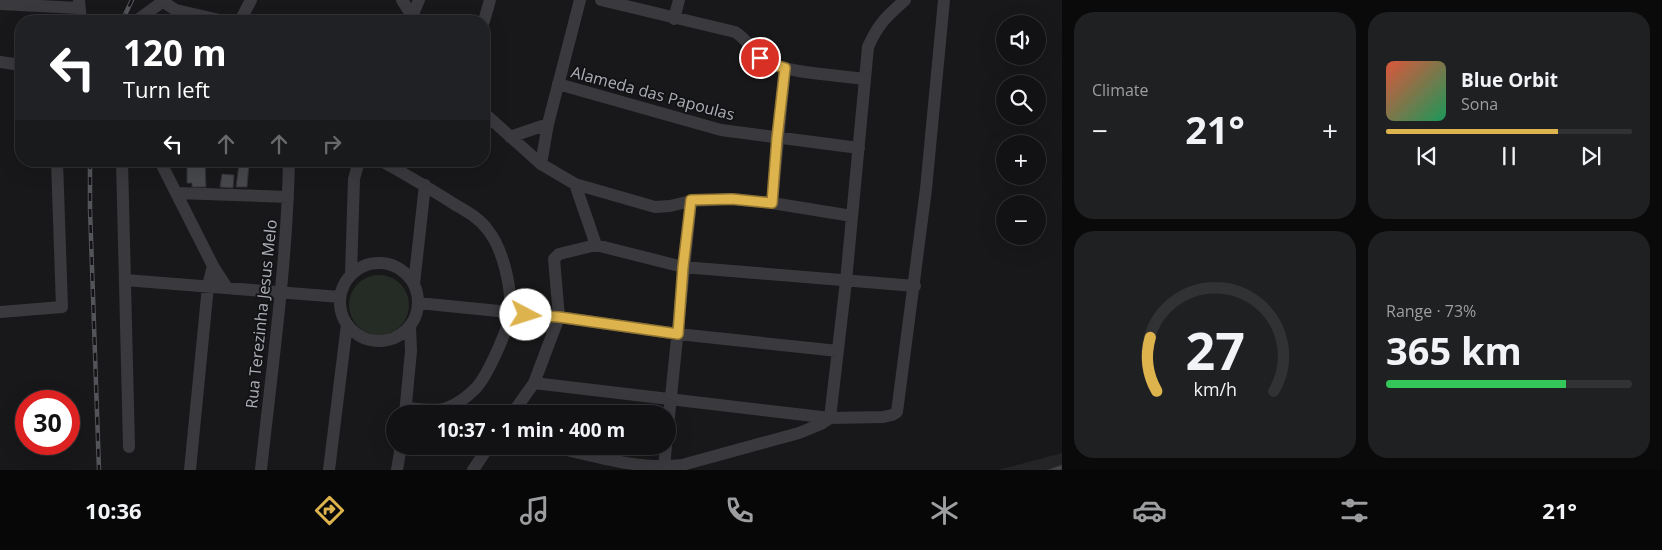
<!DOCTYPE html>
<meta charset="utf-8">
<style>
:root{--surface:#121214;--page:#1f2022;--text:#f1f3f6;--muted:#9c9ea0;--line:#313234;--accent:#ddb34d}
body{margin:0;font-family:"Open Sans",sans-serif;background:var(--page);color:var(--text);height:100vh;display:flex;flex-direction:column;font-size:19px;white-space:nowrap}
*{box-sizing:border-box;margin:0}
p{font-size:16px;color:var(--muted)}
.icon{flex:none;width:28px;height:28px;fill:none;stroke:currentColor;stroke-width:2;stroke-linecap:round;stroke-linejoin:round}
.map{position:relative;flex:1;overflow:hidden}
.drawer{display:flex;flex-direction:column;gap:12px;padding:12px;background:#0a0a0b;width:600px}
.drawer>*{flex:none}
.hud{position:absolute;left:15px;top:15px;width:475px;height:152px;border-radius:20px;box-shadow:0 5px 20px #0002,0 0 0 1px var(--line);background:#202124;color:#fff;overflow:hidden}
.controls{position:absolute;left:996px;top:15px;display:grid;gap:10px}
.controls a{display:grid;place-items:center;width:50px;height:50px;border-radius:50%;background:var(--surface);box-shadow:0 5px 20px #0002,0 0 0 1px var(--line);font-size:25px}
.speed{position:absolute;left:15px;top:390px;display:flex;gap:10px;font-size:25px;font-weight:700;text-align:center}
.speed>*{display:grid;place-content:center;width:65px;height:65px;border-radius:50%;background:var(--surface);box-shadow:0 5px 20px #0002,0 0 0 1px var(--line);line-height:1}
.speed .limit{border:8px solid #d22;background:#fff;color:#111}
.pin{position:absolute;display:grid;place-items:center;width:42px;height:42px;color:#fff;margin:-21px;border:2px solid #fff;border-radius:50%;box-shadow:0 1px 5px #0007}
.me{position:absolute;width:55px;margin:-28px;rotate:95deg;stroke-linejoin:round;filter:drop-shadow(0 0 4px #0008)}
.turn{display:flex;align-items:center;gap:18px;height:105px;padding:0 25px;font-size:22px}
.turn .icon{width:65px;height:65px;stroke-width:2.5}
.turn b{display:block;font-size:35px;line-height:42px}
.lanes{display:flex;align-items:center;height:48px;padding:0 25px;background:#0003;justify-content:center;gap:25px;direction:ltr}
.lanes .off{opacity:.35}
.big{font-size:38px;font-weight:700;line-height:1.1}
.drawer .tile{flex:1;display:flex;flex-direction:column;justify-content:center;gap:8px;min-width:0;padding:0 18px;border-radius:20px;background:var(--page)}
.drawer .dial{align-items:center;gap:0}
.dial svg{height:130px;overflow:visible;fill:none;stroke:var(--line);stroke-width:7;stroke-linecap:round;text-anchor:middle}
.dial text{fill:var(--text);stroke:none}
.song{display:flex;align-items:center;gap:15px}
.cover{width:60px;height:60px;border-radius:8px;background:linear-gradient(135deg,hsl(10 70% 55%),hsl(150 70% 35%))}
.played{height:5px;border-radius:2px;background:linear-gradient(90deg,var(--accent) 70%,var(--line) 70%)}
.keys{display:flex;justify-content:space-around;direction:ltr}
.heat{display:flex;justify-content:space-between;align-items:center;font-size:28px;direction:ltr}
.charge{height:8px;border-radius:4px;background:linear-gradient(90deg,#34c759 73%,var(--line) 0)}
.drawer .tiles{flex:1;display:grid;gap:12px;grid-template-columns:repeat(2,1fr)}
.trip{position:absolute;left:386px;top:405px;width:290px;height:50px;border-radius:25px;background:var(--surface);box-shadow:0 5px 20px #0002,0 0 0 1px var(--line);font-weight:700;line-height:50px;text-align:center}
.dock{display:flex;height:80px;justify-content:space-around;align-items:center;background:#070708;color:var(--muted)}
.dock .icon{width:35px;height:35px}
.dock .current{color:var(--accent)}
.dock b{font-size:22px;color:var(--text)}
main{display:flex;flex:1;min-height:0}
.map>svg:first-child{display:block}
.built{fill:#242427}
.green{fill:#252c26}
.building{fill:#47484c;stroke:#333236}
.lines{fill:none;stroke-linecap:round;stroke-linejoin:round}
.minor{stroke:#3a3a3e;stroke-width:12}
.rail-casing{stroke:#535459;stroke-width:4.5}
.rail{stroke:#131315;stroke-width:2.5;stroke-dasharray:8;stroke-linecap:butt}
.route-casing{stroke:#907432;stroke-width:12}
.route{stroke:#ddb34d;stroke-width:9}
.labels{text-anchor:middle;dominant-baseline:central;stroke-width:4;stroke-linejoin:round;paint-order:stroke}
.street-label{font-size:16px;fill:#acafb8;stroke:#131315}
</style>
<main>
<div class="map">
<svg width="1062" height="470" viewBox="0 0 1062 470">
<rect width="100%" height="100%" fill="#18181a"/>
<path class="built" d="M 1062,453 L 1062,470 L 998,470 Z"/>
<path class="green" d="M349 305a30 30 0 1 1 60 0a30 30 0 1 1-60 0Z"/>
<path class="building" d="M 187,161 L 205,161 L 206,187 L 192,187 L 192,183 L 187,183 Z
M 239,164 L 249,164 L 247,187 L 236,187 Z
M 222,174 L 234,175 L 233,188 L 220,187 Z
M 1062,465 L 1062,470 L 1047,470 Z"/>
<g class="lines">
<path class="minor" d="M 79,0 L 81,21
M 402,0 L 412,16
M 601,0 L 735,32 C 748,39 753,54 765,61 C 785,73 839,75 864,79
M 163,2 L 176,10 L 224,21
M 0,4 L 79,8
M 674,19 L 679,0
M 136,21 L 165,0
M 240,21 L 251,0
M 410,21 L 419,0
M 484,21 L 490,0
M 0,62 L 21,65
M 558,84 L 721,130 L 859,148
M 484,113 L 541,164 L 575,184 L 655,207 L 670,206 L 691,201 L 732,199 L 772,203 L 852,216
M 510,137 L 548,124
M 122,161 L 129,447
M 160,161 L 213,266 L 227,288
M 382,161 C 406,175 431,189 454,204 C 466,211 479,218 487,229 C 503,248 512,288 510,312 C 509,329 487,376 476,388 C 468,396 458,404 447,408 C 435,412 419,409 406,408
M 541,164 L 548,124 L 580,0
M 177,193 L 288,197
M 772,203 L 785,68
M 596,245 L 683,267 L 915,286
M340 302a39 39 0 1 1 78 0a39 39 0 1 1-78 0Z
M 351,274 L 354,179 L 359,161
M 125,280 L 340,297
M 414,284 L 425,185
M 418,303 L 559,317 L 678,334 L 838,351
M 0,312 L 62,307 L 57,161
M 534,383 L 830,418 L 883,417 L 892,415 L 897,412 L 926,189 L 944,0
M 405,414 L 411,351 L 410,326
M 512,414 L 534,383 L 559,317 L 554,259 L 559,254 L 596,245 L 575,184
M 668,426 L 691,201
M 550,446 C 594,456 638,470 682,465 L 799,433 L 821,424 L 830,418 L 846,281 L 868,47 C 878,24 887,16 905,0
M 664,468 L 666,446
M 190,470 L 208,286 L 213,266
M 261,470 C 272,367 287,264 289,161
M 329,470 L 347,324
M 397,470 L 401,446
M 473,470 L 489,446"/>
<defs>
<path id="rail" d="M 122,21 L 132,0
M 90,161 L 90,209 L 99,470"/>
</defs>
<use href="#rail" class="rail-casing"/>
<use href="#rail" class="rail"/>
</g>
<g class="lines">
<defs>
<path id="route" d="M 526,315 L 559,317 L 678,334 L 683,267 L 691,200 L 732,199 L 772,203 L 777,138 L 785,68 L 768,63 L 760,58"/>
</defs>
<use href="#route" class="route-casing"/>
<use href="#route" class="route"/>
</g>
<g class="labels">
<g class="street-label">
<text transform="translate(653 93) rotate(15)">Alameda das Papoulas</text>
<text transform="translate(261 314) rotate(-84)">Rua Terezinha Jesus Melo</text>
</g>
</g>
</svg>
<div class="controls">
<a><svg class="icon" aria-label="sound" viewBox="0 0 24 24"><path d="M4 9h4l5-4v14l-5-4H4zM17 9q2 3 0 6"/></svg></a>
<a><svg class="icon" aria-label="search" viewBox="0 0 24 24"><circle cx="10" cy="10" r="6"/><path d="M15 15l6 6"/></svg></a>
<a>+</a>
<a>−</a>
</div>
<div class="speed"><div class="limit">30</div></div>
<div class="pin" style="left:760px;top:58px;background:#d93025"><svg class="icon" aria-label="arrive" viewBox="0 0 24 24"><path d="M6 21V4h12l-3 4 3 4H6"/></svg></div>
<svg class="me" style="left:526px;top:315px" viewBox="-20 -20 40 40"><circle r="19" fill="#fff"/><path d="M0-13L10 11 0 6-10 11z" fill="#ddb34d"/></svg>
<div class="trip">10:37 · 1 min · 400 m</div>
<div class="hud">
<div class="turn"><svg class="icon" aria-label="left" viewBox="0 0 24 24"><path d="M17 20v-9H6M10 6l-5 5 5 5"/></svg><div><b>120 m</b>Turn left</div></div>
<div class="lanes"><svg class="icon" aria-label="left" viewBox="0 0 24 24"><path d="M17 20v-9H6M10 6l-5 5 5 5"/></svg><svg class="icon off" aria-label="ahead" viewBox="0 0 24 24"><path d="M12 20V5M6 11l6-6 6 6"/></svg><svg class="icon off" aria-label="ahead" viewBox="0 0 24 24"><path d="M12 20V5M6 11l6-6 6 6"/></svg><svg class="icon off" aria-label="right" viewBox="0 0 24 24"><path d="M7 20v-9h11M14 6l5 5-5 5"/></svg></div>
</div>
</div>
<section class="drawer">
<div class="tiles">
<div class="tile"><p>Climate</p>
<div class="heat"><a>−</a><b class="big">21°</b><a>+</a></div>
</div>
<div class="tile">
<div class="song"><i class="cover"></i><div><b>Blue Orbit</b><p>Sona</p></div></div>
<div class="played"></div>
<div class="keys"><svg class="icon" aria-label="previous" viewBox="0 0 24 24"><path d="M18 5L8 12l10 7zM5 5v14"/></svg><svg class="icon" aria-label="pause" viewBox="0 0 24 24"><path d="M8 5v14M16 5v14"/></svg><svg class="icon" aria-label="next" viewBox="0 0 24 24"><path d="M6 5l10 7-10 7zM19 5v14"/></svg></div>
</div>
<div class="tile dial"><svg viewBox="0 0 100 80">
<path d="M14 69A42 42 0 1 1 86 69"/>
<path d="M14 69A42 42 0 0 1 10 36" stroke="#ddb34d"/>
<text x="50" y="56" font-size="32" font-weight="700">27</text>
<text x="50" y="72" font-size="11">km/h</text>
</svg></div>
<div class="tile"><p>Range · 73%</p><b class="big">365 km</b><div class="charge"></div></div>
</div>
</section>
</main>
<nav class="dock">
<b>10:36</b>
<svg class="icon current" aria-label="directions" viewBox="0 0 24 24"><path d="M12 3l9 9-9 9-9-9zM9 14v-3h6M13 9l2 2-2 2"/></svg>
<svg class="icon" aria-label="music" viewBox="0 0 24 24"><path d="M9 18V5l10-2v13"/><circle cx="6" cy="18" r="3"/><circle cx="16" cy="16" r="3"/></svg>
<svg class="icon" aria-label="phone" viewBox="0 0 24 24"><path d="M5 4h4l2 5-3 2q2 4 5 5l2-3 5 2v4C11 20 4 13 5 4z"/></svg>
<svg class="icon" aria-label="climate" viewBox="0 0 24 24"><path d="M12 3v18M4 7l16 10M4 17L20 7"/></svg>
<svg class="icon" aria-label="car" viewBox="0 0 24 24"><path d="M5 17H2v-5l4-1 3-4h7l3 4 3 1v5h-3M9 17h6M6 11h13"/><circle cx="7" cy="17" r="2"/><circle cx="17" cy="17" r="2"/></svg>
<svg class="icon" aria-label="filters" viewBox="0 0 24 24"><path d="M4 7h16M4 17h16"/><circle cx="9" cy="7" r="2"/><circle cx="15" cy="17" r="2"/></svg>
<b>21°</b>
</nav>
